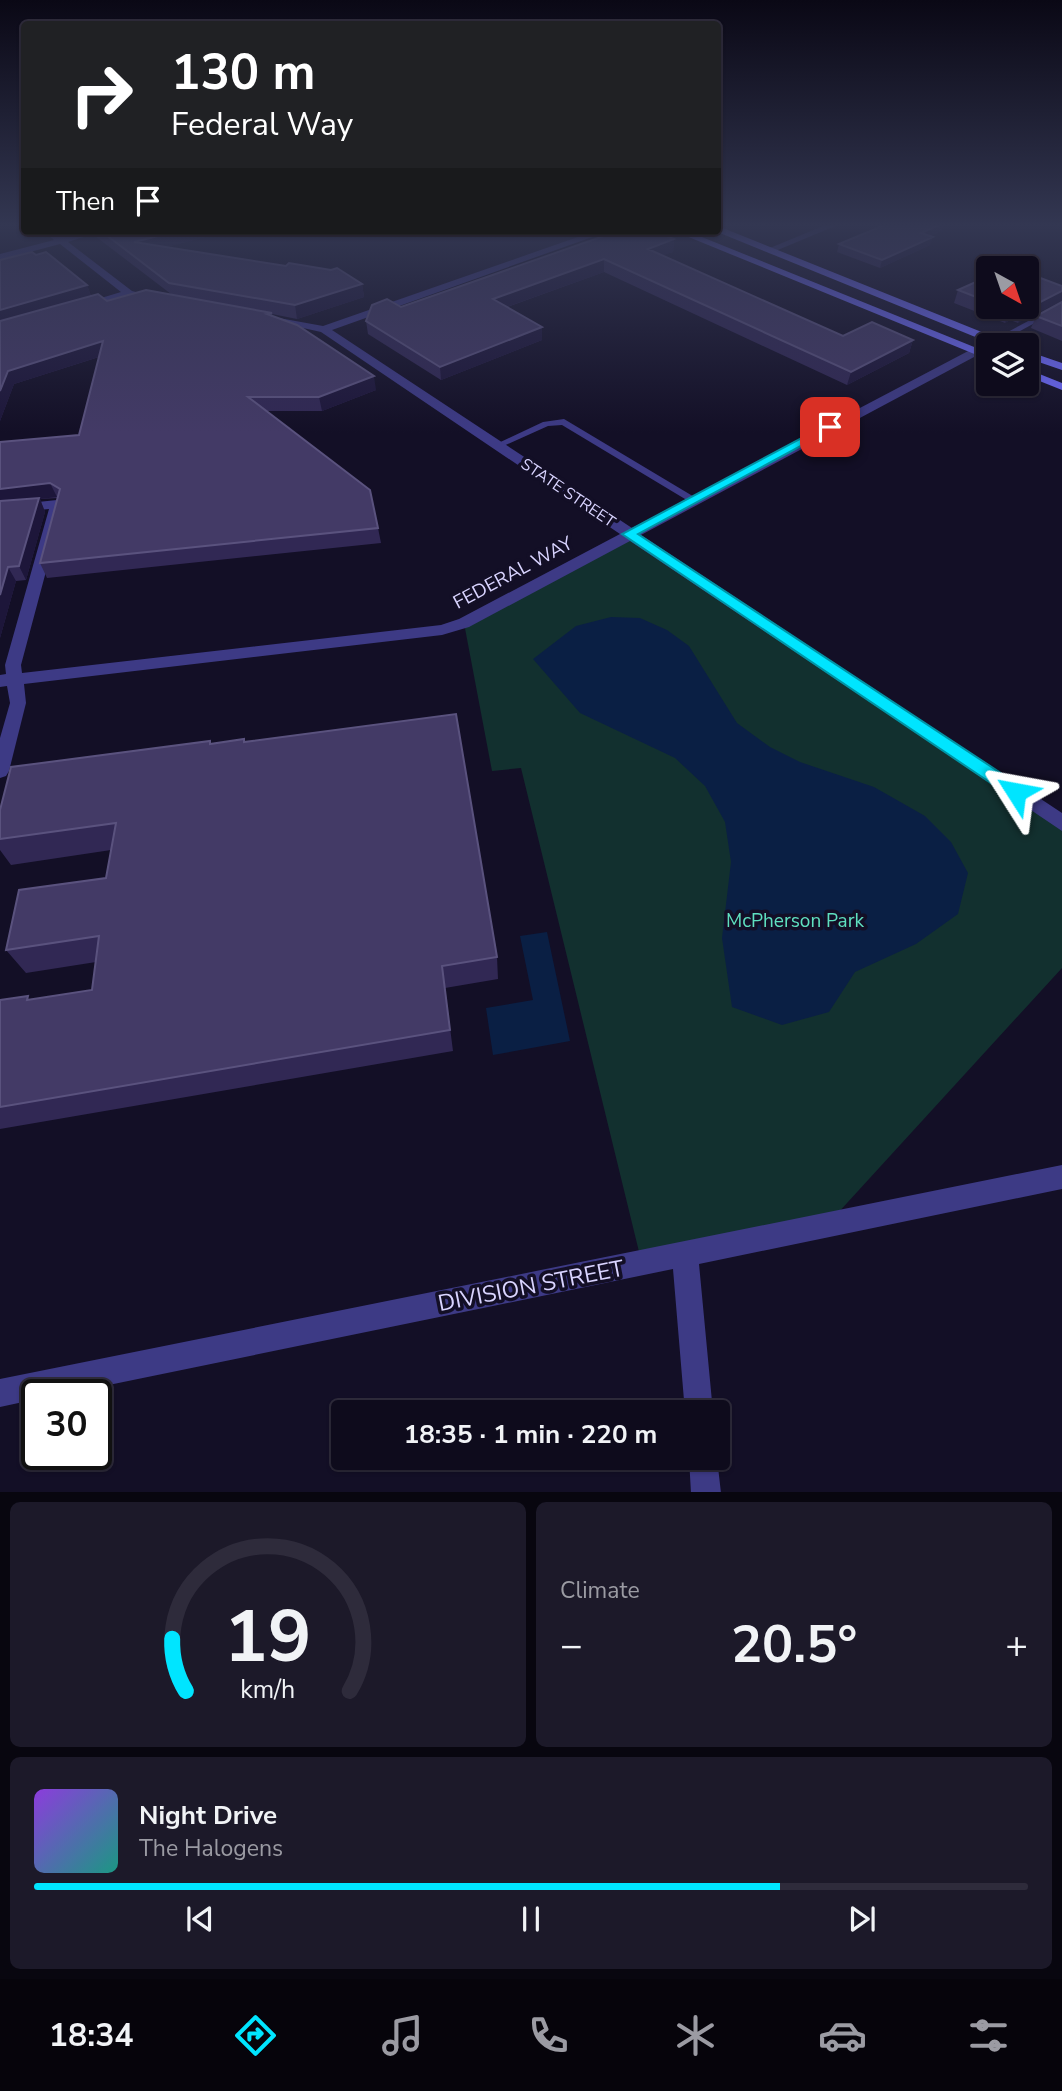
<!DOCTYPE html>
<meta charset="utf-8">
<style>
:root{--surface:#0e0b1c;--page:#1c1929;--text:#f1f3f6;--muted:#9b9ba3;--line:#2e2b3b;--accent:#00e5ff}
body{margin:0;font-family:"Nunito Sans",sans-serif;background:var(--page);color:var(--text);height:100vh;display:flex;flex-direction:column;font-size:26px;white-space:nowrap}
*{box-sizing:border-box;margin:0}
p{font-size:23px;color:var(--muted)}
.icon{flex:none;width:38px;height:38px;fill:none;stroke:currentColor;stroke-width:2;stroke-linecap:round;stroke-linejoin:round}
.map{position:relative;height:1492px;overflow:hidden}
.drawer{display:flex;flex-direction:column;gap:10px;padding:10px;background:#08060f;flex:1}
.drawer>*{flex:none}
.guide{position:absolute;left:21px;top:21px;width:700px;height:214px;border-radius:7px;box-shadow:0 2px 5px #0004,0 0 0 2px var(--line);background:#202124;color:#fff;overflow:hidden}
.needle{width:46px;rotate:140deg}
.controls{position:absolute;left:976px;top:256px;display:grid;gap:14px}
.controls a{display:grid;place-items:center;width:63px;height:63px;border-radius:7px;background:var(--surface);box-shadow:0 2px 5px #0004,0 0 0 2px var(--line);font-size:35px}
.speed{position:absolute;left:21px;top:1379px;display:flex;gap:14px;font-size:35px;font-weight:700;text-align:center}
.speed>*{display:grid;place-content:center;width:91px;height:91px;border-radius:50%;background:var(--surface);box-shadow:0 2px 5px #0004,0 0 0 2px var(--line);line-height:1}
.speed .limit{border:4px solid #111;border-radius:10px;background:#fff;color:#111}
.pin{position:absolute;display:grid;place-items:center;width:60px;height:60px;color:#fff;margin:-30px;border-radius:14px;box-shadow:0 4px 10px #0006}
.me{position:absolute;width:77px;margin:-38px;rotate:304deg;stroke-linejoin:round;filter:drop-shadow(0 0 5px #0008)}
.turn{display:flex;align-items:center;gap:24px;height:147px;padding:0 35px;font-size:32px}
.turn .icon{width:91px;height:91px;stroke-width:2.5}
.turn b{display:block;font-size:49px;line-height:60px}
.then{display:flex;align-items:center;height:66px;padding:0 35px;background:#0003;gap:14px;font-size:26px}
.big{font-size:52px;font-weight:700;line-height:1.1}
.drawer .card{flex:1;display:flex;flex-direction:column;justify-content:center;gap:10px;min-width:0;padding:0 24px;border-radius:10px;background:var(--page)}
.drawer .dial{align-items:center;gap:0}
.dial svg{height:182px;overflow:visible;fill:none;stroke:var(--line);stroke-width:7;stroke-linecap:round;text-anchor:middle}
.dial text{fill:var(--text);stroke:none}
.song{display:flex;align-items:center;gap:21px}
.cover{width:84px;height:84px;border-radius:10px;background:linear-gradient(135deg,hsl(270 70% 55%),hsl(170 70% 35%))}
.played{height:7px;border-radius:4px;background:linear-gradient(90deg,var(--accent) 75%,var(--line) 75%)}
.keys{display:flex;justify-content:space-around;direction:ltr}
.heat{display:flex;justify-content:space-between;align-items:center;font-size:38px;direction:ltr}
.drawer .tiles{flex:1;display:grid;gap:10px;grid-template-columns:1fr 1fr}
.card:last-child{grid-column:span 2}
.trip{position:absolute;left:331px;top:1400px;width:399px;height:70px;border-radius:7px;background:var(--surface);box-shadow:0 2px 5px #0004,0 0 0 2px var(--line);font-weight:700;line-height:70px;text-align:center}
.menu{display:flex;height:112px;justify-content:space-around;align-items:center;background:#06040b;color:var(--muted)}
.menu .icon{width:49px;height:49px}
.menu .selected{color:var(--accent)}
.menu b{font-size:32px;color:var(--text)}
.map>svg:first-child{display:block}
.green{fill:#12302f}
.water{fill:#0a1f44}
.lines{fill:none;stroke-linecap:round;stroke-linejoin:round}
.service{fill:#3d3a85;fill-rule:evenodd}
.minor{fill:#3d3a85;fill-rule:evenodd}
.secondary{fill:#6f6bff;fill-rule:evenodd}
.wall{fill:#312854}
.shaded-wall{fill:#1d163a}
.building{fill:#433a66;stroke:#5a527e;stroke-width:2}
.route{fill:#00e5ff;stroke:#0095a6;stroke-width:2}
.labels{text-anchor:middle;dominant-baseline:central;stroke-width:7;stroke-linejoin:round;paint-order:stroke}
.far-street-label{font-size:16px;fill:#d9d4ff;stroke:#130f26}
.street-label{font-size:19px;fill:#d9d4ff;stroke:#130f26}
.park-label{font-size:19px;fill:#5fe0c0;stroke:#130f26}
.near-street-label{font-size:23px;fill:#d9d4ff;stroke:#130f26}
</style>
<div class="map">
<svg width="1062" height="1493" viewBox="0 0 1062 1493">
<rect width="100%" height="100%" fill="#130f26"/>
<path class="green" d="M 629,534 L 1062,823 L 1062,968 L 826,1226 L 642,1264 L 521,768 L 492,771 L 464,623 Z"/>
<path class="water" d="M 611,617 L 640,618 L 667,630 L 689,646 L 737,723 L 770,747 L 800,762 L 874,787 L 925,816 L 951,842 L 968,873 L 958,914 L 916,944 L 855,972 L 829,1012 L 782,1025 L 732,1007 L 722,938 L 731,862 L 725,822 L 705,786 L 675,758 L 580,713 L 533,659 L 576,626 Z
M 547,932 L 570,1041 L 493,1055 L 486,1008 L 533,1000 L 520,936 Z"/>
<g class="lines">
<path class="service" d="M 985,259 L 1012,268 L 1002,268 L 985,261 Z
M 1062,303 L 1062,308 L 998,343 L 991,341 Z
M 564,419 L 696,498 L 698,500 L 696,502 L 690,502 L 562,425 L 548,426 L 499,448 L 492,446 L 543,422 Z"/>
<path class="minor" d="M 828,224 L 840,224 L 773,252 L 765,250 Z
M 44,231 L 55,231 L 63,237 L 87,231 L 102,231 L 68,242 L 132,291 L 159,298 L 154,301 L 129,296 L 82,310 L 77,307 L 78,305 L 121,292 L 60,244 L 0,260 L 0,254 L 54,240 Z
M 595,231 L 609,231 L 332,330 L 632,528 L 991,339 L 999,339 L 999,343 L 989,345 L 989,349 L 641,535 L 1062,813 L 1062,831 L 630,541 L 469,627 L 442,635 L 24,684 L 26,703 L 9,771 L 6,776 L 0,778 L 0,738 L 10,703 L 7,686 L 0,687 L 0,675 L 6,674 L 5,665 L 49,509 L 0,514 L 0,506 L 57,500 L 64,504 L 21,665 L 22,673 L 441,625 L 459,619 L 620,534 L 321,332 L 263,319 L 268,316 L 323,326 Z
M 1062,1165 L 1062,1189 L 699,1264 L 713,1412 L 685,1412 L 673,1269 L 60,1395 L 37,1395 L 37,1399 L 0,1407 L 0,1379 Z
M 689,1458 L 717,1458 L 721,1493 L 691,1493 Z"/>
<path class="secondary" d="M 718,226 L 1009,343 L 1010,345 L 995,345 L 715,231 L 718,231 Z
M 674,231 L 687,231 L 989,353 L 989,360 Z
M 1027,351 L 1062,363 L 1062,370 L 1027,358 Z
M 1027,369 L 1062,383 L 1062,390 L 1027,376 Z"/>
</g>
<path class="wall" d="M 887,224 L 944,224 L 941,231 L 930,236 L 930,245 L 880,268 L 837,252 L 839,244 Z
M 94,231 L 228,231 L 166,247 L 362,284 L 364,297 L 297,319 L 272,314 L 273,316 L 376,390 L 322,411 L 267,411 L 378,528 L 381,543 L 47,578 L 40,563 L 58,498 L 40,499 L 45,512 L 26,580 L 16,581 L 0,638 L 0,442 L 79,435 L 99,357 L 14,384 L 0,421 L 0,260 L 87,285 L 91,296 L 107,301 L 171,294 L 95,236 Z
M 674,239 L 673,252 L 662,255 L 843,336 L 913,340 L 909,353 L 847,385 L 604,272 L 507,307 L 542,327 L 542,340 L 441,380 L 368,334 L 366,321 L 401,307 Z
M 989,276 L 989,306 L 1027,306 L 1062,286 L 1018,323 L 1010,320 L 1005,323 L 954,303 L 958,290 Z
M 1062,302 L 1062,341 L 1031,328 L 1036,316 Z
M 244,739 L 245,741 L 497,957 L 498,979 L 445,988 L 453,1051 L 0,1129 L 0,1000 L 32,1000 L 92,990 L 96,962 L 26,973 L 6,950 L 106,878 L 111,850 L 11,865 L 0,850 L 0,839 L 210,741 L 211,744 Z"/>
<path class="shaded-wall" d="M 941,224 L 944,224 L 941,231 L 919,241 L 921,233 Z
M 178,231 L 228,231 L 137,255 L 134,242 Z
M 933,237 L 930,245 L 880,268 L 882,260 Z
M 674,239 L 673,252 L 646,261 L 648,249 Z
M 604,259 L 604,272 L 493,312 L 493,299 Z
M 362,284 L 364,297 L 297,319 L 295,305 Z
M 87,285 L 92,298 L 0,325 L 0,310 Z
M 1062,291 L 1062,301 L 1018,323 L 1023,311 Z
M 1015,308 L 1010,320 L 1005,323 L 1009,310 Z
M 542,327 L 542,340 L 441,380 L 440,367 Z
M 913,340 L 909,353 L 847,385 L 851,372 Z
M 103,341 L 108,354 L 14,384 L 0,421 L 0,391 L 8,371 Z
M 374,376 L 376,390 L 322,411 L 319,397 Z
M 50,483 L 57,497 L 40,499 L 45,512 L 26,580 L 19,566 L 0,504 L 0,489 Z
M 8,567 L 16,581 L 0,638 L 0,595 Z"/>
<path class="building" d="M 887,224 L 941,224 L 921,233 L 933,237 L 882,260 L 839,244 Z
M 101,231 L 178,231 L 134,242 L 286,266 L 289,263 L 331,270 L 337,268 L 362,284 L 295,305 L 169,283 Z
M 618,231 L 655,231 L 674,239 L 648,249 L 843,336 L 872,322 L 913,340 L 851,372 L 604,259 L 493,299 L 542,327 L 440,367 L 366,321 L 372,305 L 387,299 L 401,307 Z
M 32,252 L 36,255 L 46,252 L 87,285 L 0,310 L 0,260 Z
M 1027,273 L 1062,286 L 1062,291 L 1023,311 L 1015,308 L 1009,310 L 999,306 L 1027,306 Z
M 989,276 L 989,302 L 958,290 Z
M 146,290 L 272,313 L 267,314 L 297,325 L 374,376 L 319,397 L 248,397 L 370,490 L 378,528 L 40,563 L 60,489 L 50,483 L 0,489 L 0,442 L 79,435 L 103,341 L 8,371 L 0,391 L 0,321 L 98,294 L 107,301 Z
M 1062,302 L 1062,326 L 1036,316 Z
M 39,498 L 19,566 L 8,567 L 0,595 L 0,501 Z
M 456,714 L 497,957 L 442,966 L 450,1030 L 0,1107 L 0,1000 L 28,996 L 27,1000 L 92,990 L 99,936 L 6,950 L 19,890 L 106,878 L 116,823 L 0,839 L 0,810 L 11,767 L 210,741 L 210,744 L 244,739 L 244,742 Z"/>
<linearGradient id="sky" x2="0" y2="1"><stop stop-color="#0a0815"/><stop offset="0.52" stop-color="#333752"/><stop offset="1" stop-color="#333752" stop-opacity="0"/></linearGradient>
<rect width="1062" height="433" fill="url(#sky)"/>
<path class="route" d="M 826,425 L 836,427 L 638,534 L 1022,787 L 1024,792 L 1022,796 L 1010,796 L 622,534 Z"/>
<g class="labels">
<g class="far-street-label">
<text transform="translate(568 493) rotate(34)">STATE STREET</text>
</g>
<g class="street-label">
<text transform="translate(513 573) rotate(-28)">FEDERAL WAY</text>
</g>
<g class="park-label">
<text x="795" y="921">McPherson Park</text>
</g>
<g class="near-street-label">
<text transform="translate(531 1286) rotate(-11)">DIVISION STREET</text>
</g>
</g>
</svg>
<div class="controls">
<a><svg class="needle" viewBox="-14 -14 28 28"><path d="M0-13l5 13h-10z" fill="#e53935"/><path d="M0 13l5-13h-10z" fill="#9b9ba3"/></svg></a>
<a><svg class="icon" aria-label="layers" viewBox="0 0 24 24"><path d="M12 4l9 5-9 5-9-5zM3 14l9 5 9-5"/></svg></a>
</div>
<div class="speed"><div class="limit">30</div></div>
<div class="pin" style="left:830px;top:427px;background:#d93025"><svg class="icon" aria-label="arrive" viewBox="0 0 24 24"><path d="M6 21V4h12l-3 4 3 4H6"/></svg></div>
<svg class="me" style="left:1016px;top:792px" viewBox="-20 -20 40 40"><path d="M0-17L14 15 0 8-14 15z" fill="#00e5ff" stroke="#fff" stroke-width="4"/></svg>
<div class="trip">18:35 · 1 min · 220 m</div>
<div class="guide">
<div class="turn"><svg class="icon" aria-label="right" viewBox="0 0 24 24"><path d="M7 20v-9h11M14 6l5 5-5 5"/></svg><div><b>130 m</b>Federal Way</div></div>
<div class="then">Then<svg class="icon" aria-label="arrive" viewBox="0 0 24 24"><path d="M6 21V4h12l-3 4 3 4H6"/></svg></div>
</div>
</div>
<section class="drawer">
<div class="tiles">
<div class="card dial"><svg viewBox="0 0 100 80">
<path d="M14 69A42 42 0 1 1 86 69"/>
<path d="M14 69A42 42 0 0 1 8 46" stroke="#00e5ff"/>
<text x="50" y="56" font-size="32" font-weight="700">19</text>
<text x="50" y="72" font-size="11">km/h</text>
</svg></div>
<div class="card"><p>Climate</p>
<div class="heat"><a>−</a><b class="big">20.5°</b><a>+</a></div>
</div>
<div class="card">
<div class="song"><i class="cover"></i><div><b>Night Drive</b><p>The Halogens</p></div></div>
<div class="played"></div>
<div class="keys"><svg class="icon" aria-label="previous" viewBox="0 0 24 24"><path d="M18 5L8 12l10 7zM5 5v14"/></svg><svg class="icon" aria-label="pause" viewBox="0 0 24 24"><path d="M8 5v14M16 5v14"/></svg><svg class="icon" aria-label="next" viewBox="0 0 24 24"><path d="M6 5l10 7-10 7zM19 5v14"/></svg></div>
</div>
</div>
</section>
<nav class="menu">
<b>18:34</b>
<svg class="icon selected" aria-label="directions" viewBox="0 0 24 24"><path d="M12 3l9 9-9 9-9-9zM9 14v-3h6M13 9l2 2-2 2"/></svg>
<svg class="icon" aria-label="music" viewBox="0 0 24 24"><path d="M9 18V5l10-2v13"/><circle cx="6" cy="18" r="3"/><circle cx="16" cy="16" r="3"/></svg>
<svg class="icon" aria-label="phone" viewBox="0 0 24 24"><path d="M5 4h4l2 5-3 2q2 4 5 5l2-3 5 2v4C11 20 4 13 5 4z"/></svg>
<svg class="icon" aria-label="climate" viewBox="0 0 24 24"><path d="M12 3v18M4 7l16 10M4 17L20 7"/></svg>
<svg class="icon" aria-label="car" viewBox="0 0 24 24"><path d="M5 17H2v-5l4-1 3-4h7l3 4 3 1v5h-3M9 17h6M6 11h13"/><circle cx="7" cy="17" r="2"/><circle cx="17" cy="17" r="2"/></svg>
<svg class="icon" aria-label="filters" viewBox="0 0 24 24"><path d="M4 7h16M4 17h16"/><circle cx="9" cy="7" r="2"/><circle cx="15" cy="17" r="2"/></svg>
</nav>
